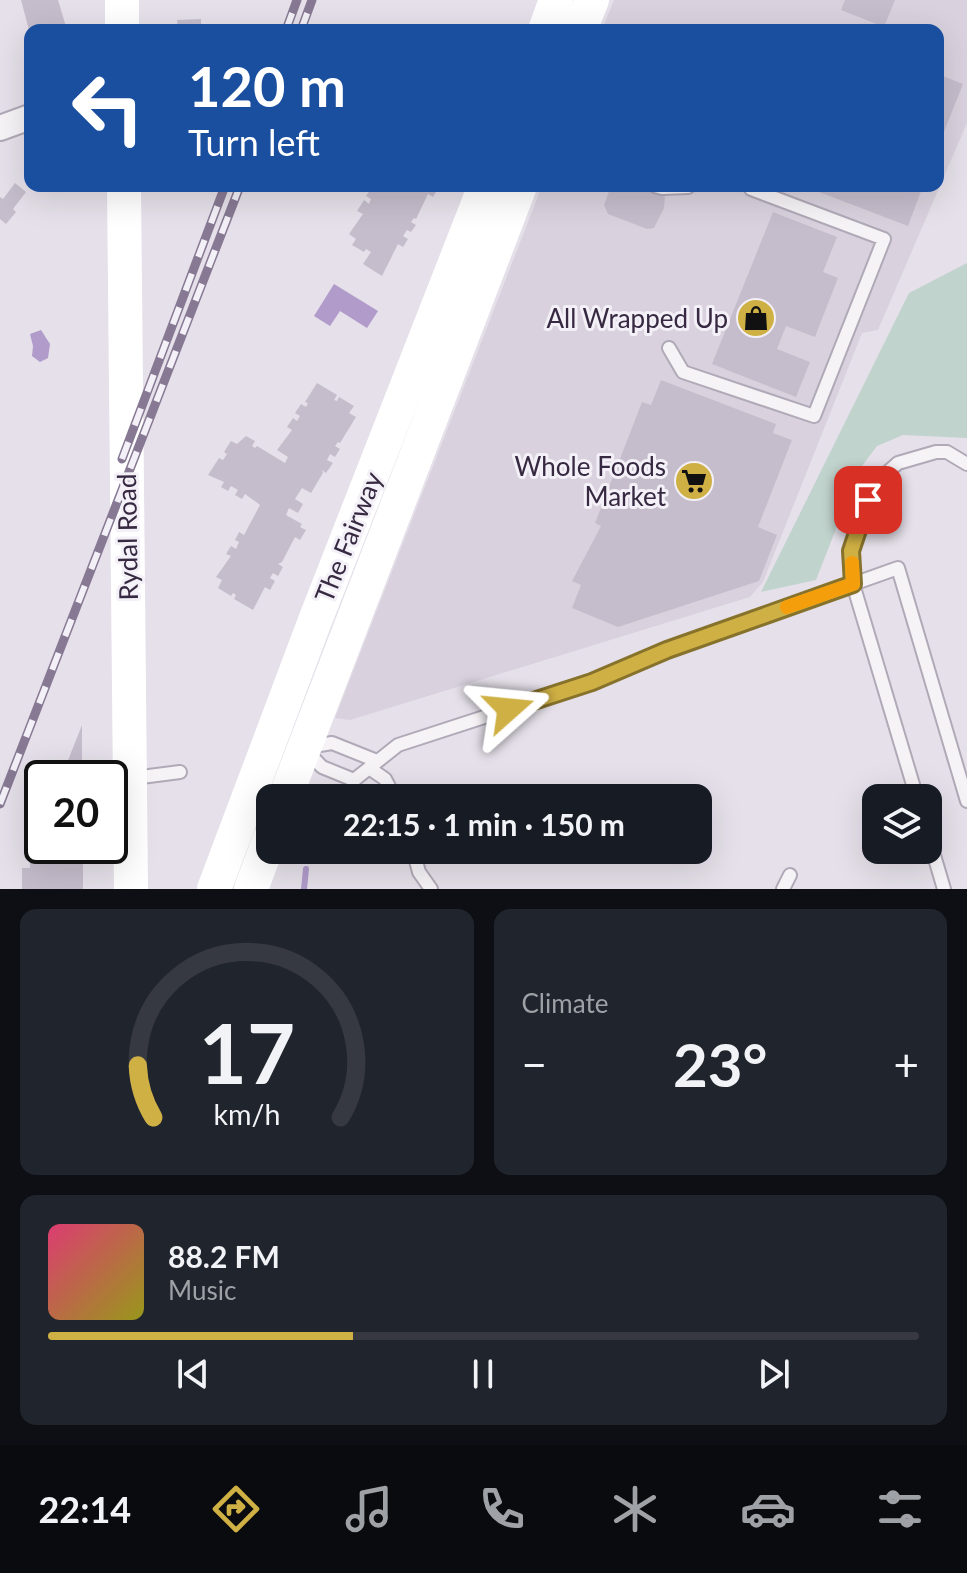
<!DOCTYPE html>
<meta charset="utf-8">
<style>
:root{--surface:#171b24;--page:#20242c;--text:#f1f3f6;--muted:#9ea1a6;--line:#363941;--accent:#cfb044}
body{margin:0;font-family:Lato,sans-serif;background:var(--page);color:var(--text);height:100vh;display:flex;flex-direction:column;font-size:30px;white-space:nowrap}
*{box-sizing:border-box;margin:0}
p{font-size:26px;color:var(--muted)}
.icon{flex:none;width:44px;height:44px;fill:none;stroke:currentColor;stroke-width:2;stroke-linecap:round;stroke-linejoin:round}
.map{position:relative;height:889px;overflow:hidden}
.drawer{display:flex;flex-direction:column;gap:20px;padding:20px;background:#0d0f14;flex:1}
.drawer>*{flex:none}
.hud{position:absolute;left:24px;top:24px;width:920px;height:168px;border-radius:16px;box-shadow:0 8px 32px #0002;background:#1a4fa0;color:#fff;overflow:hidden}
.controls{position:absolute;left:862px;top:784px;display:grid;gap:16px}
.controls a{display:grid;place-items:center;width:80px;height:80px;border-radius:16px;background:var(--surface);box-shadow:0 8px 32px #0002;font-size:40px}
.speed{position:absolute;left:24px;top:760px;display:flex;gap:16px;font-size:40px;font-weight:700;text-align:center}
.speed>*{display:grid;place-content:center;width:104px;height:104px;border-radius:50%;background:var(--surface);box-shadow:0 8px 32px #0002;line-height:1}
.speed .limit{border:4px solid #111;border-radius:12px;background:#fff;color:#111}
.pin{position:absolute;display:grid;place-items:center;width:68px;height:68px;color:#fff;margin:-34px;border-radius:16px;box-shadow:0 4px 12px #0006}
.me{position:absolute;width:88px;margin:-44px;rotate:72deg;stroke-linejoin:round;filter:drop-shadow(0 0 6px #0008)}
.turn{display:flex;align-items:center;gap:28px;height:168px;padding:0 32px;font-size:36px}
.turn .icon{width:104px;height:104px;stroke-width:2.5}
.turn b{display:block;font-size:56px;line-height:68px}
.big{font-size:60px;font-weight:700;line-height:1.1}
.drawer .card{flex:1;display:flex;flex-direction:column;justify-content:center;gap:12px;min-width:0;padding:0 28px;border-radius:16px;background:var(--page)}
.drawer .dial{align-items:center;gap:0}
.dial svg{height:208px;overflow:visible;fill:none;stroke:var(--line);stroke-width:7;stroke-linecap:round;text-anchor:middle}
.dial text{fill:var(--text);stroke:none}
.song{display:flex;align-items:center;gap:24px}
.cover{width:96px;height:96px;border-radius:12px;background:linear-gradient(135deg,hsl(340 70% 55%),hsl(60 70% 35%))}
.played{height:8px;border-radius:4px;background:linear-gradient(90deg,var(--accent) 35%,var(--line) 35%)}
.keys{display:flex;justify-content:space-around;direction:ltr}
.heat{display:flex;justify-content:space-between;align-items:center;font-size:44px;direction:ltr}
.drawer .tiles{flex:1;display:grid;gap:20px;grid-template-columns:1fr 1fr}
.card:last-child{grid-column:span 2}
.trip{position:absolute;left:256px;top:784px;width:456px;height:80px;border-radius:16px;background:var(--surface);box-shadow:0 8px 32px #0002;font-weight:700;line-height:80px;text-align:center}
.tabs{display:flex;height:128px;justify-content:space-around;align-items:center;background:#090b0e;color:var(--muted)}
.tabs .icon{width:56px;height:56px}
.tabs .on{color:var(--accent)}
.tabs b{font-size:36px;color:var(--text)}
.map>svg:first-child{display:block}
.built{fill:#d9d2de}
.green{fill:#c1d3cd}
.water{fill:#b09bca}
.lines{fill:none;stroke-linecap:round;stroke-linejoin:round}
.stream{stroke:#b09bca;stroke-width:6}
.building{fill:#c6bdcc}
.lane-casing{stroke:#b0a9b7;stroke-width:16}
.street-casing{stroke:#b0a9b7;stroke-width:28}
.lane{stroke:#f6f3f7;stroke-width:12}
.street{stroke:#f6f3f7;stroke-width:24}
.secondary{stroke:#fff;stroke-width:34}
.rail-casing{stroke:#877993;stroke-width:9}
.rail{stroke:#f3f0f7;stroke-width:6;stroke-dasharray:18;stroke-linecap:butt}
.route-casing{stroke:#87722c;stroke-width:20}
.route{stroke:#cfb044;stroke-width:14}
.slow{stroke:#f59e0b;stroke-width:14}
.labels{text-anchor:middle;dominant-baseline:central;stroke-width:6;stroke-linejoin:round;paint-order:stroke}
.poi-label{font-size:26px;fill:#362941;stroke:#f3f0f7;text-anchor:end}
.street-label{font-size:26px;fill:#362941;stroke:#f3f0f7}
</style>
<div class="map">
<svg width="967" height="889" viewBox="0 0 967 889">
<rect width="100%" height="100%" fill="#e5e0e9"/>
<path class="built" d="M 614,0 L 967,0 L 967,123 L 878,330 L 862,333 L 763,582 L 750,597 L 350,720 L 335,718 L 542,186 L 938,186 L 938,30 L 602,30 Z"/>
<path class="green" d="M 967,263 L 967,438 L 903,435 L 877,446 L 859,470 L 816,580 L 761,592 L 909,293 Z"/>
<path class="water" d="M 334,284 L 378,311 L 367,328 L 340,311 L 330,326 L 314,316 Z
M 41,330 L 50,344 L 48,358 L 40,362 L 32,356 L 33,346 L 30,334 Z"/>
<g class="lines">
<path class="stream" d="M 304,889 L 306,869"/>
</g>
<path class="building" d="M 21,0 L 58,0 L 67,30 L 29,30 Z
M 845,0 L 895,0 L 884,27 L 841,10 Z
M 201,19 L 201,30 L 178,30 L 177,20 Z
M 938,74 L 963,84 L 938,147 Z
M 15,183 L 26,192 L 13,209 L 16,212 L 6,224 L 0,219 L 0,197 L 3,199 Z
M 380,186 L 439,187 L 433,197 L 428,194 L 416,219 L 414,218 L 411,222 L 416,225 L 411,232 L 407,230 L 403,236 L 408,239 L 403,247 L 398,244 L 382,276 L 363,264 L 371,252 L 366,249 L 364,252 L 352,245 L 356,239 L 349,234 L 363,214 L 357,211 L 364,200 L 369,204 L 371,199 L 366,196 L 372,187 L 377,191 Z
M 611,186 L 650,186 L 665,195 L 664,208 L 654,228 L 647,229 L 608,214 L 604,205 Z
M 821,186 L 923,186 L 908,226 L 819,192 Z
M 773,212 L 837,237 L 823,272 L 838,278 L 815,337 L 786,326 L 777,349 L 810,362 L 796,397 L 712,364 Z
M 661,380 L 776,424 L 773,433 L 792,440 L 758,527 L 777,535 L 759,581 L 618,627 L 572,608 L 581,585 L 572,581 L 601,526 L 595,523 L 642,402 L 651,405 Z
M 317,383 L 337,395 L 334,400 L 337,401 L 339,397 L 354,406 L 349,413 L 356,417 L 340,443 L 338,442 L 335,446 L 340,449 L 335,457 L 330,454 L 327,460 L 333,463 L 326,473 L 322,470 L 323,473 L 311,493 L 302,488 L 295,499 L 303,504 L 298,513 L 289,508 L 286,515 L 302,524 L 300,527 L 306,530 L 300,540 L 295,537 L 282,562 L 278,564 L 283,567 L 278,576 L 273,573 L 270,578 L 275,581 L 270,590 L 265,587 L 253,610 L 234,599 L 236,595 L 233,593 L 231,596 L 218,588 L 222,580 L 216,577 L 231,556 L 226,554 L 231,546 L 236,549 L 239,542 L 235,540 L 239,532 L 244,535 L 260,505 L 245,494 L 242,499 L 235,495 L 238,490 L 231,486 L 228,491 L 221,487 L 224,482 L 208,475 L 219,458 L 223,460 L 227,454 L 224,452 L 231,441 L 237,444 L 246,436 L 255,441 L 252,446 L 255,448 L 257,446 L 285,463 L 288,457 L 277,450 L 292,430 L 287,427 L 293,418 L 297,421 L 300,416 L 295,413 L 301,404 L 306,407 L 308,403 L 305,402 Z
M 82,725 L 82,778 L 61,778 Z
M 29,844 L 83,846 L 83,889 L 22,889 L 22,868 L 30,868 Z"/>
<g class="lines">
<defs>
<path id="lane" d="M 655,186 L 662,188 L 688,187
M 669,348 L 683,372 L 814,416 L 884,239 L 751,189
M 308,747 L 332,743 L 377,761
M 306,750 L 322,767 L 354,780
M 369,768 L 385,779 L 395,798
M 110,781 L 180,772
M 350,798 L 354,780 L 398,745 L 592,682 L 667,650 L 898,568 L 967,801
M 917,798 L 853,584 L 851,551 L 868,500 L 881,478 L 898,463 L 936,452 L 947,452 L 967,464
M 928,835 L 944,889
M 413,850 L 419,872 L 431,889
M 783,889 L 790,875"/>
<path id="street" d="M 0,128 L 30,117"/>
</defs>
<use href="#lane" class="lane-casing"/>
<use href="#street" class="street-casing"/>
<use href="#lane" class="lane"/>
<use href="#street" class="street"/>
<path class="secondary" d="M 122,0 L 122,30
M 545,30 L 556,0
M 580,30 L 592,0
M 124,186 L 131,889
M 285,798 L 520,186
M 214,889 L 316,618 L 485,186
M 251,889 L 270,838"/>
<defs>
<path id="rail" d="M 286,30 L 297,0
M 301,30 L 312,0
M 122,459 L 225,186
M 0,804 L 240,186"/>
</defs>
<use href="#rail" class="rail-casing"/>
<use href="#rail" class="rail"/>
</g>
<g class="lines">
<defs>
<path id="route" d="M 509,709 L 592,682 L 667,650 L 853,584 L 851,551 L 868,500"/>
</defs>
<use href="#route" class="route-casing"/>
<use href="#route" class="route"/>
<path class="slow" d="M 787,607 L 853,584 L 852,563"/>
</g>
<defs>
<symbol id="shop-disc" viewBox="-11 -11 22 22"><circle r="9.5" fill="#cfb044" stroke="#f3f0f7"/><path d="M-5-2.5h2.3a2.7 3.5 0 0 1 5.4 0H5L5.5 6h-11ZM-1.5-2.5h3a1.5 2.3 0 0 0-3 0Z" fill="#111"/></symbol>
<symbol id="supermarket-disc" viewBox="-11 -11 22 22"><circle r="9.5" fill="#cfb044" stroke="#f3f0f7"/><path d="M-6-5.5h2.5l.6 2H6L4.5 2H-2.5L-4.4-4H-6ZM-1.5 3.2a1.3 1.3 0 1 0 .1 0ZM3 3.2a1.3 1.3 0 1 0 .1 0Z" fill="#111"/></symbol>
</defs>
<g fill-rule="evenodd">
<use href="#shop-disc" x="734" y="296" width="44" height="44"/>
<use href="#supermarket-disc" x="672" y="459" width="44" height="44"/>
</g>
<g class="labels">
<g class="poi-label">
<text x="728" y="318">All Wrapped Up</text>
<text x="666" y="466">Whole Foods<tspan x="666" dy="30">Market</tspan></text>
</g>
<g class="street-label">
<text transform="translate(127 537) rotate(-91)">Rydal Road</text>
<text transform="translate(348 537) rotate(-68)">The Fairway</text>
</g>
</g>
</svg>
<div class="controls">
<a><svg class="icon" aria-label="layers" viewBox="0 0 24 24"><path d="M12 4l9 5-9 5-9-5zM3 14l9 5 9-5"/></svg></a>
</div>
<div class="speed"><div class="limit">20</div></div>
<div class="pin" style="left:868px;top:500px;background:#d93025"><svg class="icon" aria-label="arrive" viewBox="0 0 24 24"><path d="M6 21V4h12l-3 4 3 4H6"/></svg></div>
<svg class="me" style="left:509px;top:709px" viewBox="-20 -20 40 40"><path d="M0-17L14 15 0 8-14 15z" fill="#cfb044" stroke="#fff" stroke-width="4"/></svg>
<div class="trip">22:15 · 1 min · 150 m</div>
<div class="hud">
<div class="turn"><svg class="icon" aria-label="left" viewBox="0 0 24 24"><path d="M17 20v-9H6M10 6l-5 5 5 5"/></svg><div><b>120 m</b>Turn left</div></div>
</div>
</div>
<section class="drawer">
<div class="tiles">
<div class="card dial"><svg viewBox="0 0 100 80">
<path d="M14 69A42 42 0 1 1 86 69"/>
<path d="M14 69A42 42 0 0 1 8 49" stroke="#cfb044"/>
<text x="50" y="56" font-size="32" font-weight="700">17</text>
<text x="50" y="72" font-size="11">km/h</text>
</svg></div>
<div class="card"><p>Climate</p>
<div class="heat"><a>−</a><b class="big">23°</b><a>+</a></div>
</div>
<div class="card">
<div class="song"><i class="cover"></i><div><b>88.2 FM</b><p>Music</p></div></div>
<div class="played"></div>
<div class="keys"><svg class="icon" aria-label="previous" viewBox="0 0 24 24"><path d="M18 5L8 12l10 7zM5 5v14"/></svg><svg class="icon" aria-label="pause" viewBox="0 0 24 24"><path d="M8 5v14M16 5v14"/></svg><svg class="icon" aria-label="next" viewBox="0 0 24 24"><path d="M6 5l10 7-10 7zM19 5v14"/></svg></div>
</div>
</div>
</section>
<nav class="tabs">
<b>22:14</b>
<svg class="icon on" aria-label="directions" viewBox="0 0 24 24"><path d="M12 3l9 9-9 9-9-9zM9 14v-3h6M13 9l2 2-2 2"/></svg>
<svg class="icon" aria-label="music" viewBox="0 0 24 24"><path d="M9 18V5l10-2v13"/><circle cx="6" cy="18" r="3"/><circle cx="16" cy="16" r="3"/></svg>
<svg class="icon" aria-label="phone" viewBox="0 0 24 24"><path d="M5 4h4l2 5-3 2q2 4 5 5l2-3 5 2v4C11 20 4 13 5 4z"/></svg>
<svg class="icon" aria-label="climate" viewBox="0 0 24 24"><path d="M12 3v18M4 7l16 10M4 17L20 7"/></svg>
<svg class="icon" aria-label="car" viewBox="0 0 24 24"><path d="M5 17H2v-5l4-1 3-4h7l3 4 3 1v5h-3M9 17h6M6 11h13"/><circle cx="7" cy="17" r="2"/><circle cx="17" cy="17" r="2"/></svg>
<svg class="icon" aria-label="filters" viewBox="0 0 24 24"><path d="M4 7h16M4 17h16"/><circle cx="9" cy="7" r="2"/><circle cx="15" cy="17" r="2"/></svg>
</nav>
